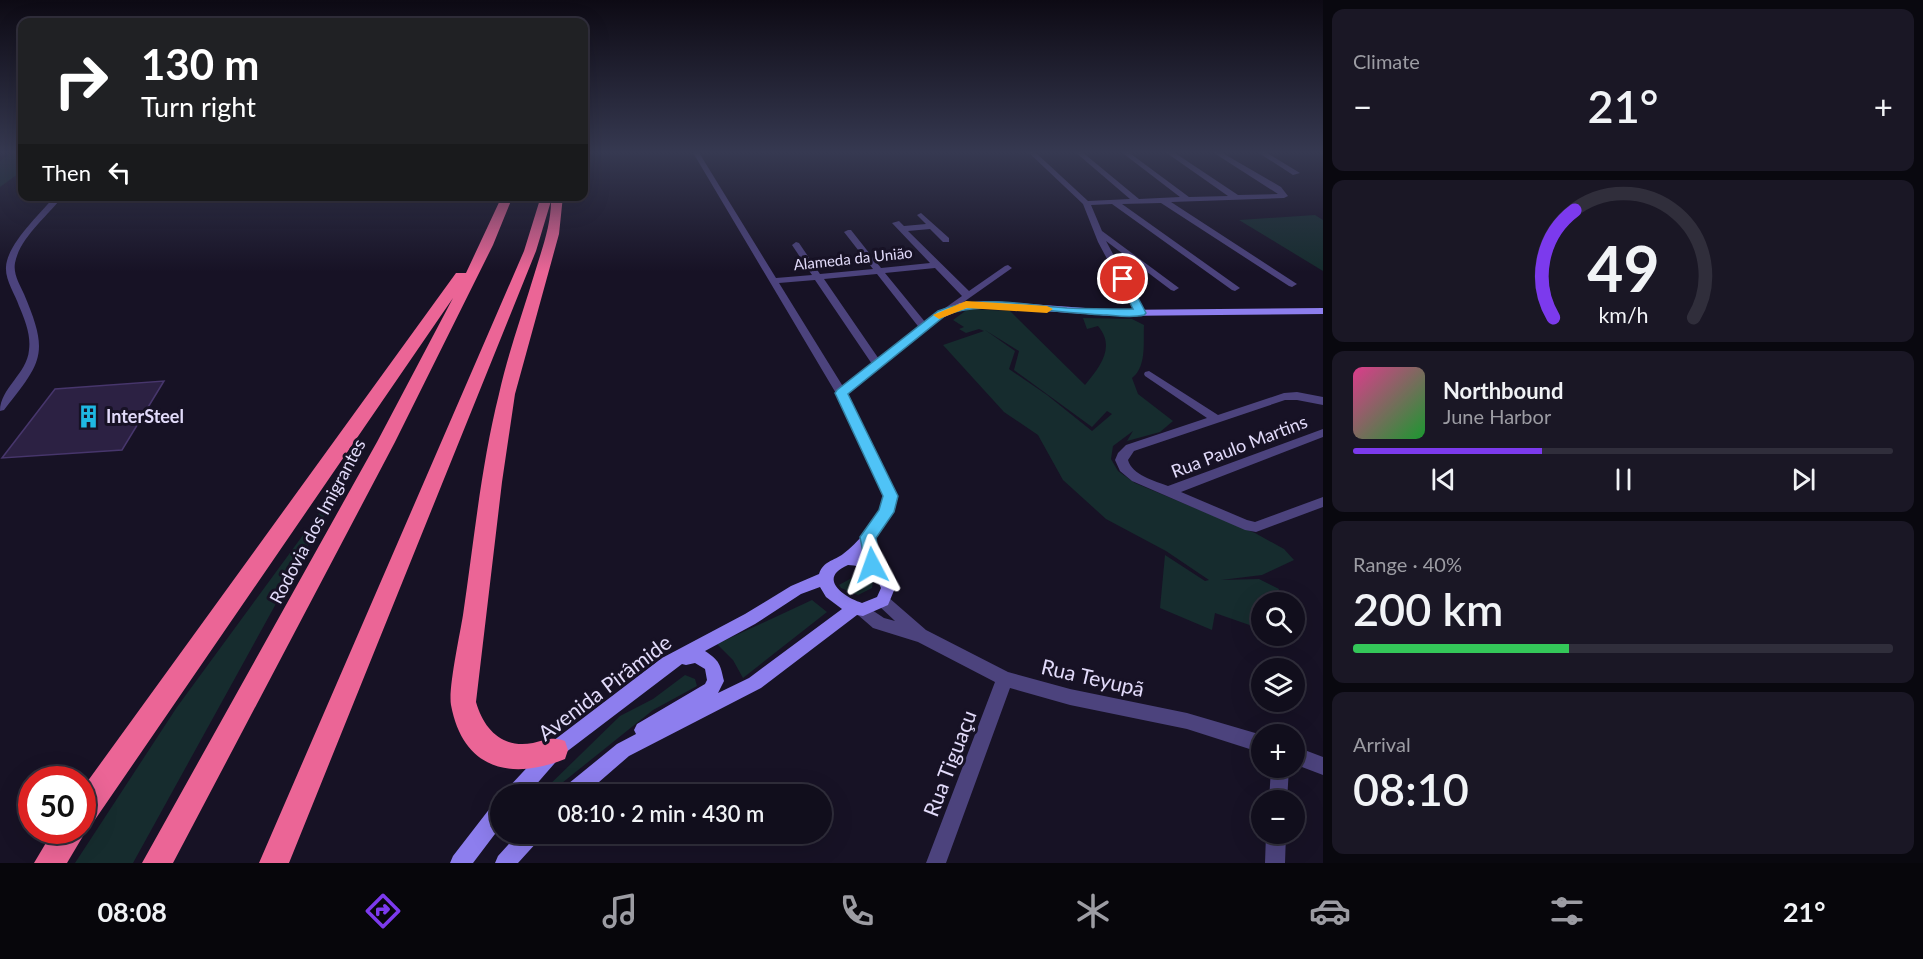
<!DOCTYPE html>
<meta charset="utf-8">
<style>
:root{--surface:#110e1c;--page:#1a1725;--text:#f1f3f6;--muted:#9c9ca3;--line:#302e3b;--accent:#7c3aed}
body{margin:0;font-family:Lato,sans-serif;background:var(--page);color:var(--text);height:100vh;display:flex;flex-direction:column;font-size:22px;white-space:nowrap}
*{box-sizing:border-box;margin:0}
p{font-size:20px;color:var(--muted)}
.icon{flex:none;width:33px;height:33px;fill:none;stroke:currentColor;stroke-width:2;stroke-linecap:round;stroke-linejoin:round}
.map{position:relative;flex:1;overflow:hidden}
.panel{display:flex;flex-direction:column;gap:9px;padding:9px;background:#09080f;width:600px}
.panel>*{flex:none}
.top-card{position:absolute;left:18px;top:18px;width:570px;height:183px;border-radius:12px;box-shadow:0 6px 24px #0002,0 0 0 2px var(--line);background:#202124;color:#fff;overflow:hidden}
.buttons{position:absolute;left:1251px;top:592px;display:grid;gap:12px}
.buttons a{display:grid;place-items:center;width:54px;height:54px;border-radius:50%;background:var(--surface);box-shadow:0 6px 24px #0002,0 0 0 2px var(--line);font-size:30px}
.speed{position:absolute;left:18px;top:766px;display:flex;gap:12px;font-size:30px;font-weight:700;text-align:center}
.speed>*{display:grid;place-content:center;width:78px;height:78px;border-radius:50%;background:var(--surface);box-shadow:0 6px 24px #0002,0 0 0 2px var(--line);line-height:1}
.speed .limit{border:9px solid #d22;background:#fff;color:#111}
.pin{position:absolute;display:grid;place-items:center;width:51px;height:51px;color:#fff;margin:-26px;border:3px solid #fff;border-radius:50%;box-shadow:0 2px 6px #0007}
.me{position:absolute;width:66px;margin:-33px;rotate:356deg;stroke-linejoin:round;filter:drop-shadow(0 0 4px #0008)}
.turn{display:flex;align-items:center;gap:21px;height:126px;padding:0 24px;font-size:27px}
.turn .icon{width:78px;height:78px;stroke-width:2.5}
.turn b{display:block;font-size:42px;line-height:51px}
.then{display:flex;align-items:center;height:57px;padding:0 24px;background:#0003;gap:12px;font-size:22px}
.big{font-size:45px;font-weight:600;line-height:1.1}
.panel .card{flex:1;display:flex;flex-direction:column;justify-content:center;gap:9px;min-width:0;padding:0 21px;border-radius:12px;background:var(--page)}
.panel .dial{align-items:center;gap:0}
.dial svg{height:156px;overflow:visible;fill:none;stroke:var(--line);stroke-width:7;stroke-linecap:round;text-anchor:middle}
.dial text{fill:var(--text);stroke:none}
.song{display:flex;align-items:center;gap:18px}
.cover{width:72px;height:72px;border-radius:9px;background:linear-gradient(135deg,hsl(330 70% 55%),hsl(130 70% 35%))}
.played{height:6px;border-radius:3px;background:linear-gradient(90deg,var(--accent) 35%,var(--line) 35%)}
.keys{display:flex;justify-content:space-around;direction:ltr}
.heat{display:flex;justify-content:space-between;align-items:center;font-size:33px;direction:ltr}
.charge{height:9px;border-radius:4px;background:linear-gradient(90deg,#34c759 40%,var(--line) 0)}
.trip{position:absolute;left:490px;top:784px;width:342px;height:60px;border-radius:30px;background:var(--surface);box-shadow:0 6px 24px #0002,0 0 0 2px var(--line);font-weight:600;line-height:60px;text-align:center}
.dock{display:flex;height:96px;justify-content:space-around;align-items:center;background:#07060b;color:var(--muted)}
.dock .icon{width:42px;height:42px}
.dock .active{color:var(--accent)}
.dock b{font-size:27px;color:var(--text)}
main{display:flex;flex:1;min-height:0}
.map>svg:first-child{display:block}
.green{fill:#162c2e;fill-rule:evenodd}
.building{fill:#2c2143;stroke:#47366c;stroke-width:1.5}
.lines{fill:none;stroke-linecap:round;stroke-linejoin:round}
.minor{fill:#4c437d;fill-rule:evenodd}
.tertiary{fill:#4c437d;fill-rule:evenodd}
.secondary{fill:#8d7eee;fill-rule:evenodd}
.motorway{fill:#eb6596;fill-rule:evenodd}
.route{fill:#4fc3f7;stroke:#337fa1;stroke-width:1.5}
.slow{fill:#f59e0b}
.labels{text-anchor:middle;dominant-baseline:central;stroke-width:6;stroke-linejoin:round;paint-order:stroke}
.far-street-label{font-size:15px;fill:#e2dbfa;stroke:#171225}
.poi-label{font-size:18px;font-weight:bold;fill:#e2dbfa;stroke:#171225;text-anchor:start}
.street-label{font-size:18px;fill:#e2dbfa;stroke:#171225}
.near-street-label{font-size:21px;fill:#e2dbfa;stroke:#171225}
</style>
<main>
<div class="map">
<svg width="1323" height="863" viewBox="0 0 1323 863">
<rect width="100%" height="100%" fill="#171225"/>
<path class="green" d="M 14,151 L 22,151 L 22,171 L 0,187 L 0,161 Z
M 1315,215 L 1323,220 L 1323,271 L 1239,220 Z
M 968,309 L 1010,311 L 1085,385 C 1100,367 1116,347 1098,326 L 1087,329 L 1083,318 L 1132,319 L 1144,325 C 1143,343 1147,366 1132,378 L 1138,394 L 1173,421 L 1160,432 L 1127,441 L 1133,431 L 1113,446 L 1111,459 L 1118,471 L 1135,483 L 1255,533 L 1284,549 L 1294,560 L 1262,575 L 1221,580 L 1259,579 L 1279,589 L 1276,603 L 1262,603 L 1261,629 L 1215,613 L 1212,630 L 1160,608 L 1165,555 L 1205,581 L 1209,580 L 1166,551 L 1106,519 L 1063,480 L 1038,435 L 1004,412 L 943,345 L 984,331 L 979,329 L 966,333 L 959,329 L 964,327 L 953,320 ZM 985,330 L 1019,351 L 1014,370 L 1092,427 L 1107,411 L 1112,414 L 1092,431 L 1047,395 L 1009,369 L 1015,351 Z
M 347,475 L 133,863 L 75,863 L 177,707 Z
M 859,574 L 873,581 L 872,588 L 858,595 L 841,588 L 839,585 Z
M 812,600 L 827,612 L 743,678 L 733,660 L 717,644 Z
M 685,675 L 695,679 L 697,686 L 653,710 L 547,795 L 539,795 L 620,716 L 653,699 Z"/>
<path class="building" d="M 164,381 L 122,450 L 2,458 L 55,389 Z"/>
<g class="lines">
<path class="minor" d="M 692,151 L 698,151 L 776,278 L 812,275 L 792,245 L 796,242 L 799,243 L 820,274 L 873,269 L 844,232 L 848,230 L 851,230 L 881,268 L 930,263 L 892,223 L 899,221 L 904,226 L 926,224 L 917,215 L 921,213 L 949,238 L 949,242 L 943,242 L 930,229 L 908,231 L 969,291 L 1005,266 L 1008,265 L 1012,268 L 948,313 L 943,310 L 945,308 L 962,296 L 935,268 L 885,273 L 930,328 L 925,331 L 921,330 L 877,274 L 824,279 L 883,365 L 878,368 L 874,367 L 815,280 L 779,283 L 847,393 L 845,395 L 837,395 Z
M 1027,151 L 1034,151 L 1088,201 L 1130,199 L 1074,151 L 1081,151 L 1139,199 L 1180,197 L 1120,151 L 1127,151 L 1189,197 L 1228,196 L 1164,151 L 1172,151 L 1238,195 L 1278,194 L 1211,151 L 1219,151 L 1281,187 L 1288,196 L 1284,198 L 1171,202 L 1297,284 L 1292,287 L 1289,286 L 1161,203 L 1122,204 L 1240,288 L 1235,291 L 1232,290 L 1112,204 L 1091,205 L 1102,231 L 1179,288 L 1174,291 L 1171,290 L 1106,241 L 1145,313 L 1143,315 L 1137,315 L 1098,242 L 1083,204 Z
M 1256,151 L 1264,151 L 1300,173 L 1293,175 Z
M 1149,371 L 1218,415 L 1284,393 L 1297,392 L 1323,397 L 1323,405 L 1297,400 L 1285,400 L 1134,451 L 1128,460 C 1132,475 1155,481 1168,486 L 1323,429 L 1323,437 L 1181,492 L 1247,520 L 1255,522 L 1323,497 L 1323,507 L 1256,532 L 1245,530 L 1132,481 L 1120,471 L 1115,460 L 1118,453 L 1126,445 L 1207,418 L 1145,376 L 1144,374 L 1145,372 Z
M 1271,768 L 1289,768 L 1287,801 L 1269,801 Z
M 1266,834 L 1286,834 L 1285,863 L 1265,863 Z"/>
<path class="tertiary" d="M 55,196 L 63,196 C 48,216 20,237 15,263 C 13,274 20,285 24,294 C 49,353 43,361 4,410 L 0,411 C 0,388 27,374 29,350 C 31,335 25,320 19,306 C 15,294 5,280 6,267 C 7,244 41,213 55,196 Z
M 883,595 L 888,597 L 926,630 L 1008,672 L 1070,689 L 1187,713 L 1262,735 L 1262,753 L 1187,729 L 1070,705 L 1010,688 L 946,863 L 926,863 L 995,682 L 918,642 L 873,628 L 858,615 L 855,610 L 858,605 L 863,604 L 884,618 L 895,621 L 878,605 L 875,601 L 878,597 Z
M 1294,746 L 1323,757 L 1323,775 L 1294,764 Z"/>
<path class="secondary" d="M 990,301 L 1113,310 L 1323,308 L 1323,314 L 1113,316 L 990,307 L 962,309 L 940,319 L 847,394 L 898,497 L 892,514 L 875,539 L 879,562 L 887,571 L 895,588 L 888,605 L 863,616 L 857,615 L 761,688 L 629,756 L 584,795 L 561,795 L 563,788 L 617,744 L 636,734 L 634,730 L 637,724 L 705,684 L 707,680 L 705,669 L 695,663 L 686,665 L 682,664 L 561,756 L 527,795 L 506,795 L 508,788 L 549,744 L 662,658 L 745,614 L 791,586 L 819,574 C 823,561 834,561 843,554 C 861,540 878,519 884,497 L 835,393 L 934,315 L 960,303 ZM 848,565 C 864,566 875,572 881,588 L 877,597 L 862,603 C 843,597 817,578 848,565 ZM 820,587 L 826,597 L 842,609 L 749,678 L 718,693 L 724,681 C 720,664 720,661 705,651 L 755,624 L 801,594 Z
M 501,800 L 501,826 L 473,863 L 450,863 L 453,856 L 494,803 Z
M 518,834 L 541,834 L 538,841 L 518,863 L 495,863 L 498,856 Z"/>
<path class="motorway" d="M 502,196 L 513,196 L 493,245 L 395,442 L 173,863 L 142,863 L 377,442 L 453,298 L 92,824 L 84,827 L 86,831 L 67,863 L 34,863 L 53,831 L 82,831 L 82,789 L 456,273 L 466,273 Z
M 541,196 L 563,196 L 559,234 L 515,394 L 502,482 L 476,702 C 484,730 503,749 533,743 C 545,740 553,736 565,741 L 568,750 L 565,759 C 510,781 463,769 451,705 C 448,689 460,634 463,615 C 474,541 481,466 499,394 C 508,353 523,312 535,272 C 542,249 551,225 551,201 L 536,251 L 289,863 L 259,863 L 524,251 Z"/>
</g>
<linearGradient id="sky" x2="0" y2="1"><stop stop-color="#0d0a14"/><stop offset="0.56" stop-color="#363951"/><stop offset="1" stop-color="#363951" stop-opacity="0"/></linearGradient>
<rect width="1323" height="272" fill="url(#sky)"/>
<path class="route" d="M 1123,275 L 1128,279 L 1146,313 L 1144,315 C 1132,318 1119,316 1107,315 C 1062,314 984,299 946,315 L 848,394 L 898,496 L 894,512 L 876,538 L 880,565 L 877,569 L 866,569 L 860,537 L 879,510 L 883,496 L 835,393 L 837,390 L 938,311 C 979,294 1024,305 1067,308 C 1089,309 1111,309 1133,309 L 1118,279 Z"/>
<path class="slow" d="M 966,301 L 1047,306 L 1053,309 L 1047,313 L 967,308 L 939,319 L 933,315 Z"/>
<defs>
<symbol id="building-bare" viewBox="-9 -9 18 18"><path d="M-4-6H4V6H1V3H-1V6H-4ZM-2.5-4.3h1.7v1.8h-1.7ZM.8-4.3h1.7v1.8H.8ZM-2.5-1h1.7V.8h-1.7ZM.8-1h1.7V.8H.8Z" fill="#1fb8e2" stroke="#171225" stroke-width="2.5" paint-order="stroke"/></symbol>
</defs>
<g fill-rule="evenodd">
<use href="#building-bare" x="72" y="400" width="33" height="33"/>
</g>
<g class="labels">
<g class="far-street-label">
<text transform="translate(853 258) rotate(-6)">Alameda da União</text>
</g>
<g class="poi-label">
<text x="106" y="416">InterSteel</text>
</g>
<g class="street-label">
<text transform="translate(1239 446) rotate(-21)">Rua Paulo Martins</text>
<text transform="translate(317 521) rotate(-62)">Rodovia dos Imigrantes</text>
</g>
<g class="near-street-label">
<text transform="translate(1093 677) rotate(13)">Rua Teyupã</text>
<text transform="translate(604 687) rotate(-37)">Avenida Pirâmide</text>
<text transform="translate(949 763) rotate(-69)">Rua Tiguaçu</text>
</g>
</g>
</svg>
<div class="buttons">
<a><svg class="icon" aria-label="search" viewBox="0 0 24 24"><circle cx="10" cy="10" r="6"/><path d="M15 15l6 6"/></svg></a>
<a><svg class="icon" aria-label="layers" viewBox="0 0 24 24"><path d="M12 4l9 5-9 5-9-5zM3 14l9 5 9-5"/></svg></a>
<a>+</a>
<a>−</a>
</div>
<div class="speed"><div class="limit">50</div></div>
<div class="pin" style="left:1123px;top:279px;background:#d93025"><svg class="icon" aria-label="arrive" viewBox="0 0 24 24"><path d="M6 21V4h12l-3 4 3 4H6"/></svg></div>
<svg class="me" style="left:872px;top:565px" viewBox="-20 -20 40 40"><path d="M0-17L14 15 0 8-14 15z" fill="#4fc3f7" stroke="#fff" stroke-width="4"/></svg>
<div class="trip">08:10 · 2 min · 430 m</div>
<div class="top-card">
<div class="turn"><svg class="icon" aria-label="right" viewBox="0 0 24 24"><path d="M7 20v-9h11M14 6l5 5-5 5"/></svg><div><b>130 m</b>Turn right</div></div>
<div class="then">Then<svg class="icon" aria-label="left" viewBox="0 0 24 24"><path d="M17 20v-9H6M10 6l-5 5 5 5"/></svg></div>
</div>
</div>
<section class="panel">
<div class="card"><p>Climate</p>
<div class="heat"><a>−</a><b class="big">21°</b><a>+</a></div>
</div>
<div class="card dial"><svg viewBox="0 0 100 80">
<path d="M14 69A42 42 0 1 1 86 69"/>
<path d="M14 69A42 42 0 0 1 25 14" stroke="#7c3aed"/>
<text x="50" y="56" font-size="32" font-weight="700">49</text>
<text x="50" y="72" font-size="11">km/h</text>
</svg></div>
<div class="card">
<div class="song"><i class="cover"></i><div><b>Northbound</b><p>June Harbor</p></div></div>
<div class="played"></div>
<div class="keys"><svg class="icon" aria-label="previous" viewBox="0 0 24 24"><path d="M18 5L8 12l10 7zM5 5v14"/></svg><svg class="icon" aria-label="pause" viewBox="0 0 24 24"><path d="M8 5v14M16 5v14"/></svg><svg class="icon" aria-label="next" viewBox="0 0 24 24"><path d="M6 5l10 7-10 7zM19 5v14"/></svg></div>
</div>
<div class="card"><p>Range · 40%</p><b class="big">200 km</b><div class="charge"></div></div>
<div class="card"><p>Arrival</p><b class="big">08:10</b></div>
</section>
</main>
<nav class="dock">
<b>08:08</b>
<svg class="icon active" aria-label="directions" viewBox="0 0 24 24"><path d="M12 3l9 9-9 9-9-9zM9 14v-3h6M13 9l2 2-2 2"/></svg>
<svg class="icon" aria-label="music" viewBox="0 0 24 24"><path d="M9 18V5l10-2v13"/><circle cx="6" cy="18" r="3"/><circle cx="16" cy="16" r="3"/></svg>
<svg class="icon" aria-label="phone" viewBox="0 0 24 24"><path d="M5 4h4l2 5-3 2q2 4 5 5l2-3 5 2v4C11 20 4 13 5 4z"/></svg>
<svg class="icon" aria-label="climate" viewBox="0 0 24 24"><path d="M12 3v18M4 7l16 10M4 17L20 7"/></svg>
<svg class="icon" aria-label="car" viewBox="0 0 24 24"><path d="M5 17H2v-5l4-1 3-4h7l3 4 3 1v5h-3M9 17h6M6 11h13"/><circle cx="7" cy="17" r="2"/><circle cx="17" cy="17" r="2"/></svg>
<svg class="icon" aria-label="filters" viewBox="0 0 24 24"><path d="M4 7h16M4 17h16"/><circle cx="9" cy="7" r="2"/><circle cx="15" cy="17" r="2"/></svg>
<b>21°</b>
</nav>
